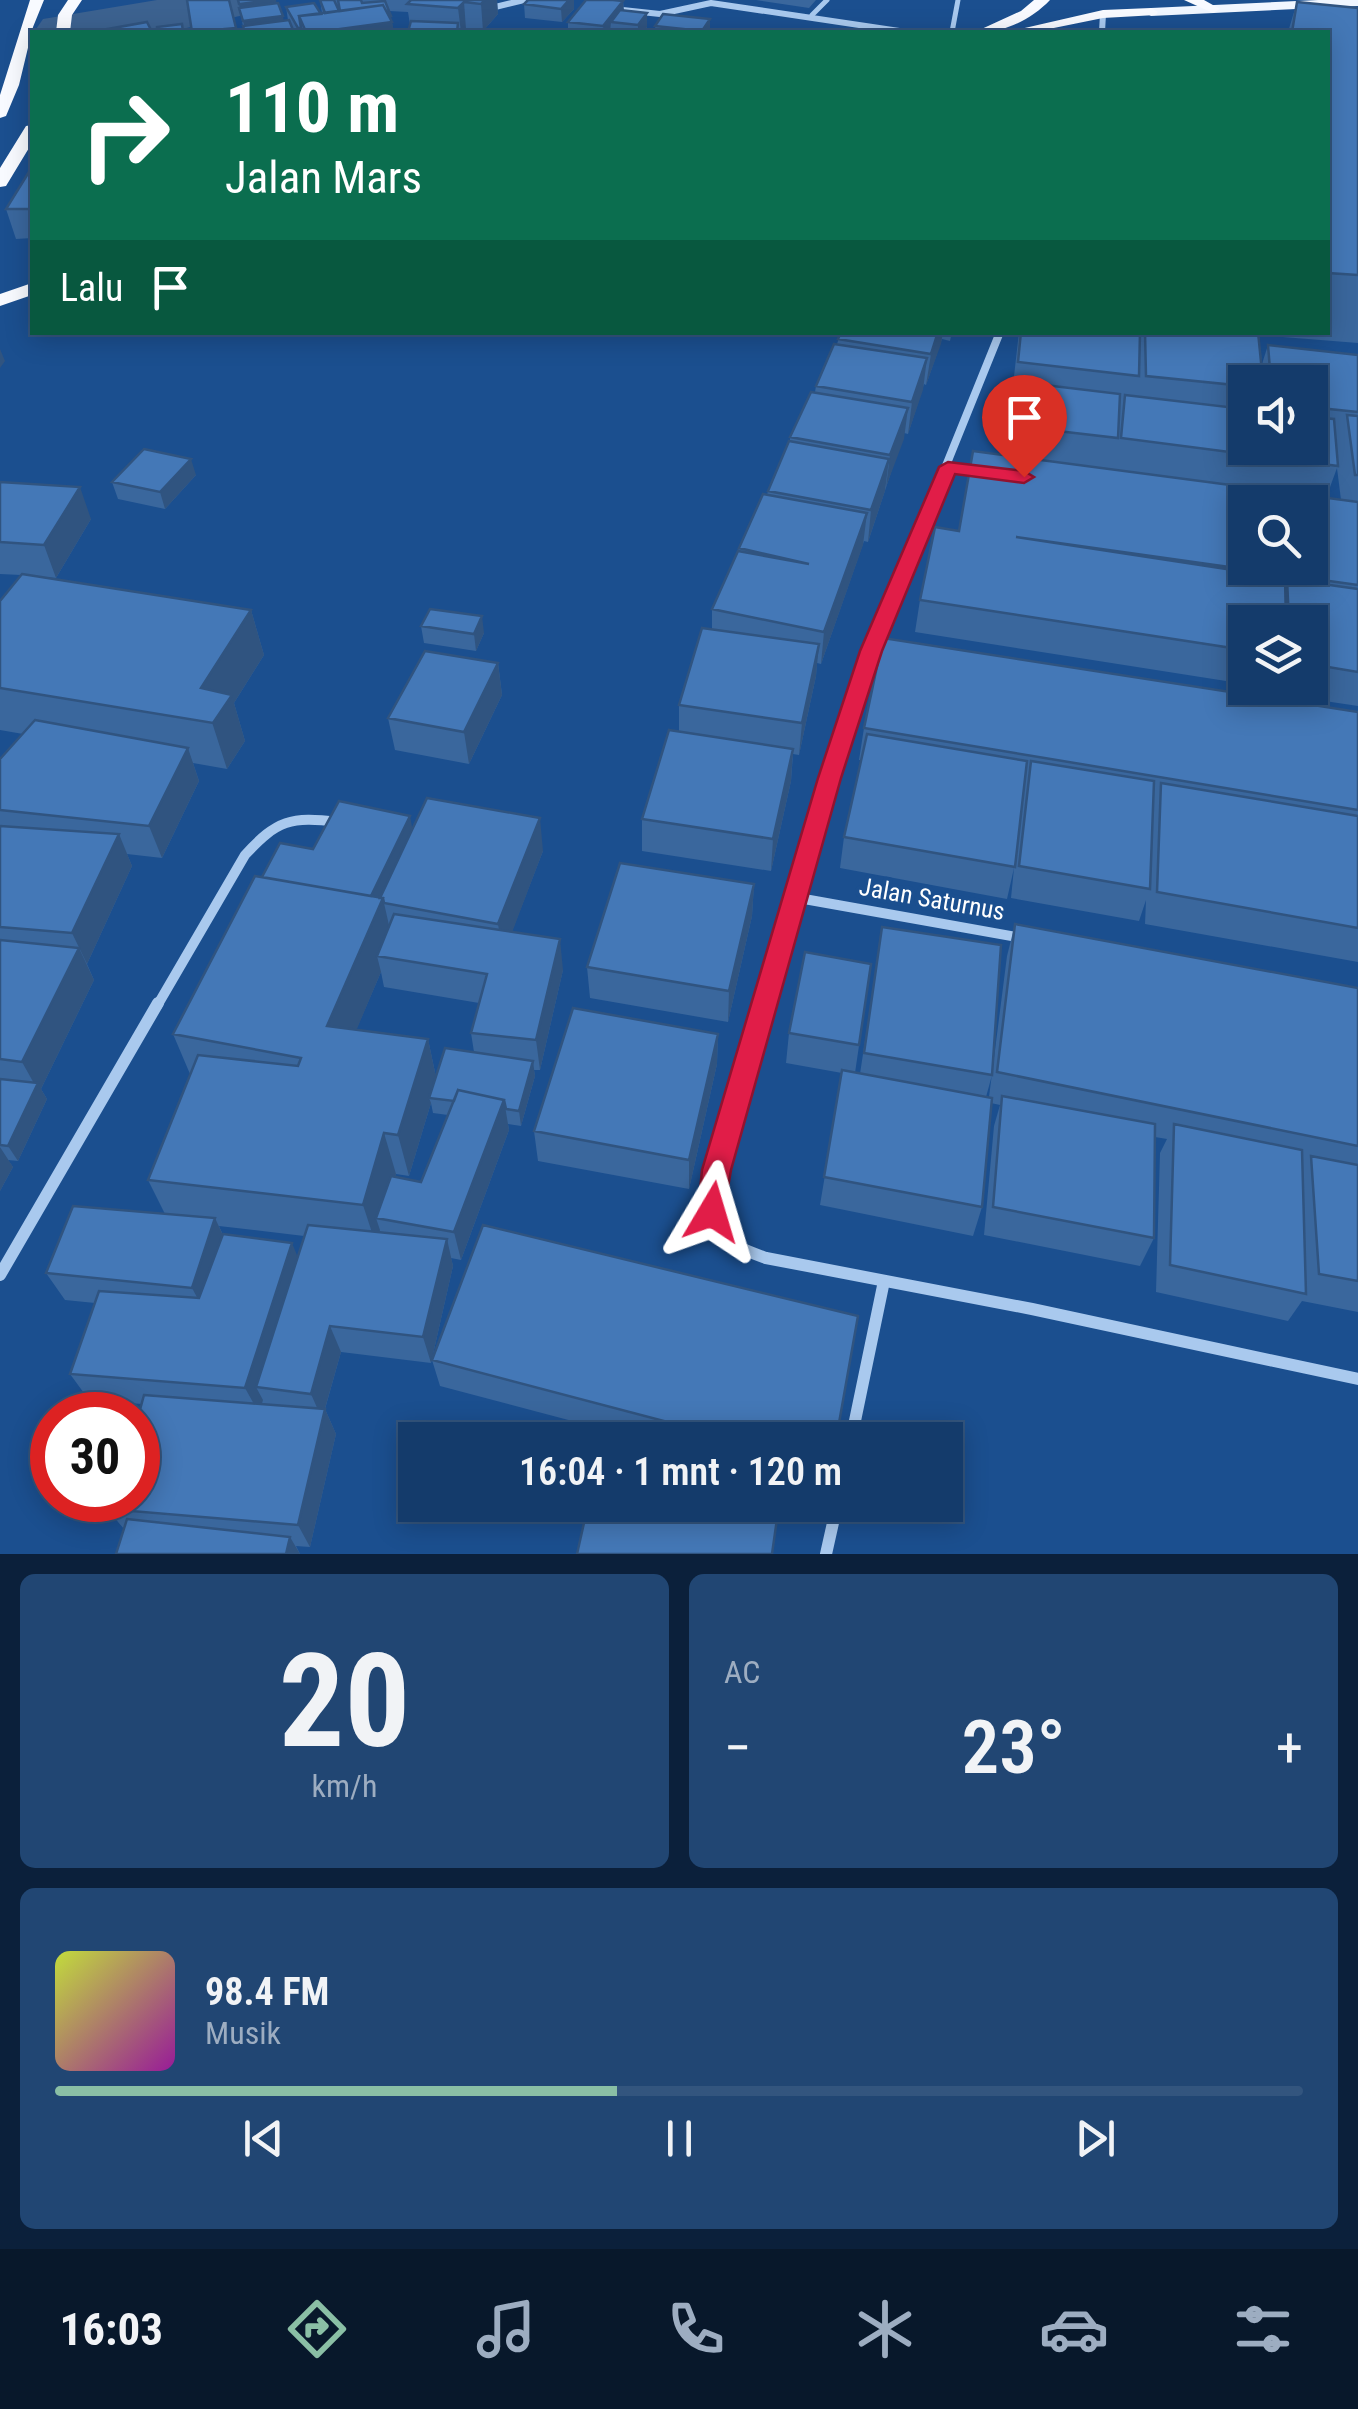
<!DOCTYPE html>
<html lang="id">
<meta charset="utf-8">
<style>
:root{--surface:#143b6b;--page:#214673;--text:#f1f3f6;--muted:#9dadc1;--line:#33557e;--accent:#8abfa5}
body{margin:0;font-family:"Roboto Condensed",sans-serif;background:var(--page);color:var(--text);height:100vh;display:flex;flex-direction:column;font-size:38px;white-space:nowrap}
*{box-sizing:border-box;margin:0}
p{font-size:32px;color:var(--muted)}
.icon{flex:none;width:55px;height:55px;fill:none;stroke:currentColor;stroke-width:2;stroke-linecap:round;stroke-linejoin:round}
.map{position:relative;height:1554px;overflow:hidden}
.details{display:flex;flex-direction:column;gap:20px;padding:20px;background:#0b203b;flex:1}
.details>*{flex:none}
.top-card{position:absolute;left:30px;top:30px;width:1300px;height:305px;border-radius:0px;box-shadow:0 5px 25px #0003,0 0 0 2px var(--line);background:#0b6e4f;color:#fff;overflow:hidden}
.tools{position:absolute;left:1228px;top:365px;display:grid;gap:20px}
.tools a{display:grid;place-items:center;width:100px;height:100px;border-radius:0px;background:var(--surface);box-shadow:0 5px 25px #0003,0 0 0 2px var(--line);font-size:50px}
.speed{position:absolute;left:30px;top:1392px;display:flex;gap:20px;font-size:50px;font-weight:700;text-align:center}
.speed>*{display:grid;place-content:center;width:130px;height:130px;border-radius:50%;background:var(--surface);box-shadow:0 5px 25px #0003,0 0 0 2px var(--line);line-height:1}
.speed .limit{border:15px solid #d22;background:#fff;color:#111}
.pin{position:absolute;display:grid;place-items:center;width:85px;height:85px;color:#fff;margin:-102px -42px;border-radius:50% 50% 50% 0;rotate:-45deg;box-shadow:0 0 10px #0007}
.pin .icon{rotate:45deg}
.me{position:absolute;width:110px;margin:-55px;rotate:7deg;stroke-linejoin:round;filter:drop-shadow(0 0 8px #0008)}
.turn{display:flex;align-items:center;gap:35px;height:210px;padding:0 30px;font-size:45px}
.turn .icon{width:130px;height:130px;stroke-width:2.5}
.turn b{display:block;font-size:70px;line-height:85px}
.then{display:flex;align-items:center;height:95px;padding:0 30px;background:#0003;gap:20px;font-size:38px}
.big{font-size:75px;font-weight:600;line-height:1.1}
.details .card{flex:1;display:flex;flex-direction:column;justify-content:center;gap:15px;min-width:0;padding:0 35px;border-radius:15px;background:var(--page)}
.details .dial{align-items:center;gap:0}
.dial b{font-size:130px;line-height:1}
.song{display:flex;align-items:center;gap:30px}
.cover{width:120px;height:120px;border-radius:15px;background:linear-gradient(135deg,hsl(70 70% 55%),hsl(300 70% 35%))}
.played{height:10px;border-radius:5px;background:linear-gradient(90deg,var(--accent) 45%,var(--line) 45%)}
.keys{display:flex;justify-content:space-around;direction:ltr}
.heat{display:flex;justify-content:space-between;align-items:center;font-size:55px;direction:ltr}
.details .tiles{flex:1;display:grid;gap:20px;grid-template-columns:1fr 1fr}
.card:last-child{grid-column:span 2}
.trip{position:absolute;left:398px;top:1422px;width:565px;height:100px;border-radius:0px;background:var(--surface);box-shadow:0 5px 25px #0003,0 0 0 2px var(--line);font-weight:600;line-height:100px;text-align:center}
.dock{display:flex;height:160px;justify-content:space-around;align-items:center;background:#08182b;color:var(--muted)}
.dock .icon{width:70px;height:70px}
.dock .selected{color:var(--accent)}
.dock b{font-size:45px;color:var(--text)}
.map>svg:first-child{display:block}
.water{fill:#3c6290;stroke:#9cc4f0;stroke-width:2.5}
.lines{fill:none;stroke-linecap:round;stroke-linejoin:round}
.river{fill:#3c6290;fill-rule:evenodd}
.service{stroke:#a9c9ee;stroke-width:5}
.minor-far3{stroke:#a9c9ee;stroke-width:6}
.minor-far2{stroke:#a9c9ee;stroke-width:8}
.minor-far1{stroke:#a9c9ee;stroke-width:10}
.minor{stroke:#a9c9ee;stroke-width:12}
.primary{fill:#f0f6ff;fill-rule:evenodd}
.trunk{fill:#f8faff;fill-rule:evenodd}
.wall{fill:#3a679d;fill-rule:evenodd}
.shaded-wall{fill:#305480}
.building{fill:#4478b7;stroke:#305480;stroke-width:2.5;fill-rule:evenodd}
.route{fill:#e11d48;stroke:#92132f;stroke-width:2.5}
.labels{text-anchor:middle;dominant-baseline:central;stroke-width:8;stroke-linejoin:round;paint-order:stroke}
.street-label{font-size:25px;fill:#fff;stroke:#1b4f8f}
</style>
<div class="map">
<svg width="1358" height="1554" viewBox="0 0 1358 1554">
<rect width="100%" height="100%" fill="#1b4f8f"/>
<path class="water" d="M 205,0 L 267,0 L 141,32 L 98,32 L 99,15 Z"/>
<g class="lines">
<path class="river" d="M 157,0 L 266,0 L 257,12 L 169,32 L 34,32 L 43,19 Z"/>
<path class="service" d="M 812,15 L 827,0
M 952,32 L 958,0"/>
<path class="minor-far3" d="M 613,0 L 604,8 L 660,14 L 711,3 L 906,32
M 487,9 L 524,0
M 1102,32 L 1103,14"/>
<path class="minor-far2" d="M 948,467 L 982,471
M 899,582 L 1000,332"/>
<path class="minor-far1" d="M 793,897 L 1022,938
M 157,1006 L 245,855 C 277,820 291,816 338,822
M 762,1006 L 871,651 L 900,579"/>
<path class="minor" d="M 763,1003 C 750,1050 698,1191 720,1230 C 730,1246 749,1252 766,1258 L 1032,1309 L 1358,1379
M 0,1275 L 158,1003
M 851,1440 L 884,1281
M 826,1554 L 837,1505"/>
<path class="primary" d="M 1318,0 L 1358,0 L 1358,6 L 1151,16 L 1144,12 L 1151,8 Z"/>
<path class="trunk" d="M 30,0 L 44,0 L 33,27 L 19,85 L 6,116 L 0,118 L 0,95 Z
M 68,0 L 82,0 L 72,15 L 70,32 L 56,32 L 58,15 Z
M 1034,0 L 1050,0 C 1031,20 1002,34 975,32 L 1021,11 Z
M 1184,0 L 1204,0 L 1220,9 L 1213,13 Z
M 1151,8 L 1158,12 L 1156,15 L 1103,18 L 1034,32 L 1007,32 L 1103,10 Z
M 32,125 L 32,143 L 6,186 L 0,187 L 0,168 L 26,126 Z
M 32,283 L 32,295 L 0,306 L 0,294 Z"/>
</g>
<path class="wall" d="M 238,0 L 277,3 L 283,21 L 288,20 L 286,7 L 322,13 L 320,0 L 497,0 L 498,14 L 483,31 L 466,29 L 463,32 L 408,32 L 410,25 L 408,12 L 389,11 L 394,32 L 295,32 L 292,27 L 294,32 L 244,32 Z
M 756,0 L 816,0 L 809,8 Z
M 623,1 L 624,11 L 647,27 L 642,32 L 611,32 L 611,31 L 610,32 L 568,32 L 568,22 Z
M 1297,2 L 1358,8 L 1358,343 L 1259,335 L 1262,364 L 1268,345 L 1358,355 L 1358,706 L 1278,694 L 1278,688 L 1310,688 L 1310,622 L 1245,622 L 1245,684 L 915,632 L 920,600 L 959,531 L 1017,457 L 1026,395 L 1012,394 L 1019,332 L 1140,332 L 1140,338 L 1141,332 L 1328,332 L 1328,32 L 1288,32 ZM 1245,382 L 1310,382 L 1310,448 L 1245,448 ZM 1337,468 L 1341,500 L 1326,498 Z
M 524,4 L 574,9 L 562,22 L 525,18 Z
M 710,19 L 710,32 L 656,32 L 655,26 Z
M 32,167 L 32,238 L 16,239 L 6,209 Z
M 841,332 L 952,332 L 950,341 L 942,339 L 926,385 L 924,384 L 908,434 L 904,433 L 868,542 L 864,541 L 821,664 L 817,663 L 816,676 L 799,755 L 793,754 L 791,781 L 771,871 L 642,851 L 642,819 L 679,732 L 679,705 L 712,629 L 712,609 L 739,548 L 767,495 L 768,491 L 790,442 L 790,437 L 815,392 L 816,386 L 837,344 Z
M 196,475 L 165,509 L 118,499 L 112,482 Z
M 0,482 L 91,519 L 56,578 L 35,576 L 251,610 L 264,655 L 234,703 L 245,741 L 227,769 L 193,763 L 199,781 L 162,858 L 127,854 L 132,866 L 87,964 L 94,980 L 41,1089 L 47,1099 L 18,1161 L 8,1160 L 13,1167 L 0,1191 L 0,759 L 23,734 L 0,730 L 0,601 L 21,575 L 0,574 Z
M 421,626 L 484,633 L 476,651 L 424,643 Z
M 498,663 L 502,695 L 469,764 L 395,750 L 388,718 Z
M 1358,712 L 1358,962 L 1145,924 L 1146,900 L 1139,921 L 1011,898 L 1014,868 L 1007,899 L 840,868 L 844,837 L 861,760 L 859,760 L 864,728 Z
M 412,829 L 543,851 L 512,931 L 563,970 L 540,1070 L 534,1070 L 535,1076 L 521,1126 L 508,1124 L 509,1130 L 461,1260 L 451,1258 L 453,1266 L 431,1363 L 341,1352 L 325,1409 L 336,1434 L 310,1547 L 296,1546 L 300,1554 L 124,1529 L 107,1509 L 142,1404 L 89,1400 L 70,1374 L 95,1303 L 65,1300 L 46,1273 L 165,1214 L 148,1180 L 190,1074 L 173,1034 L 262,877 L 313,849 ZM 381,972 L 384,987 L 479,1003 L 471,1033 L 474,1052 L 436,1077 L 428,1039 L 356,1030 ZM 431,1103 L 433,1113 L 448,1115 L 421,1182 L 395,1177 L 396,1174 L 409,1176 ZM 219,1226 L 304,1236 L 298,1257 L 223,1235 Z
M 754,884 L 752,916 L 728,1022 L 590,998 L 587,967 Z
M 1015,924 L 1358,988 L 1358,1312 L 1302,1301 L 1288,1321 L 1156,1292 L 1160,1153 L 1167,1139 L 1155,1137 L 1154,1238 L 1140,1266 L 984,1235 L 994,1126 L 1000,1105 L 991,1103 L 982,1207 L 973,1236 L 820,1205 L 842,1073 L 786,1063 L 789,1033 L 871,964 L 855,1073 L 860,1074 L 882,927 L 992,1075 L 986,1097 L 989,1097 L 1007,956 Z
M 718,1034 L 717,1064 L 689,1189 L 538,1161 L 534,1131 Z
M 432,1360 L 836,1440 L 644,1440 L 440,1386 Z"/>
<path class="shaded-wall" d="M 276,0 L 279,14 L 239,8 L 241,18 L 239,4 Z
M 485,0 L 497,0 L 498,14 L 483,31 L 481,4 Z
M 569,0 L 574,0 L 574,9 L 562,22 L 561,9 Z
M 623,1 L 624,15 L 611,22 L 610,32 L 604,32 L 603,26 Z
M 464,2 L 466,29 L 463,32 L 461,32 L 458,8 Z
M 647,13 L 647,27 L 642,32 L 638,32 L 638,25 Z
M 283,16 L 285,30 L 246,32 L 243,21 Z
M 391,16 L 394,32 L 306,32 Z
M 710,19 L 710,32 L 702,32 L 702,31 Z
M 236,28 L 237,32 L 193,32 Z
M 938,332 L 943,332 L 941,344 L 926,385 L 931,354 Z
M 0,349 L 5,361 L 0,368 Z
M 927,358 L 923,390 L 908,434 L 912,402 Z
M 908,408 L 904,439 L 886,487 L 890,455 Z
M 191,459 L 196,475 L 165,509 L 160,492 Z
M 889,459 L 885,491 L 868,542 L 871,510 Z
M 80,487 L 91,519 L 56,578 L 44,545 Z
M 867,513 L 863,545 L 821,664 L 824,632 Z
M 251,610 L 264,655 L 234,703 L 245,741 L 227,769 L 201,688 Z
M 482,616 L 484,633 L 476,651 L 474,634 Z
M 819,644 L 816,676 L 799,755 L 802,723 Z
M 498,663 L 502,695 L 469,764 L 464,732 Z
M 188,748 L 199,781 L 162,858 L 149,826 Z
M 793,749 L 791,781 L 771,871 L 773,839 Z
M 410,816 L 416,848 L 384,903 L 393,943 L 377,956 L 381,972 L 340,1069 L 327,1026 L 369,900 Z
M 540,818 L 543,851 L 503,956 L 498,924 Z
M 119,834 L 132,866 L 87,964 L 72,933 Z
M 754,884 L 752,916 L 728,1022 L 729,991 Z
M 560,939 L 563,970 L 540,1070 L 536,1040 Z
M 79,948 L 94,980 L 41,1089 L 47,1099 L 18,1161 L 8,1146 L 36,1087 L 22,1062 Z
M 718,1034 L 717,1064 L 689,1189 L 689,1160 Z
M 428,1039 L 437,1082 L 429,1098 L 431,1103 L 409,1176 L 398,1135 Z
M 533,1061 L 535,1076 L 521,1126 L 519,1111 Z
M 504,1100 L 509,1130 L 461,1260 L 454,1232 Z
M 384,1133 L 396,1174 L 383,1219 L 376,1218 L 380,1230 L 376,1245 L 363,1205 Z
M 0,1147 L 13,1167 L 0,1191 Z
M 215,1218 L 228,1246 L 206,1314 L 192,1288 Z
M 447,1239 L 453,1266 L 431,1363 L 423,1337 Z
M 292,1243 L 303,1270 L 256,1387 L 263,1400 L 259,1413 L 245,1388 Z
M 330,1326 L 341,1352 L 322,1419 L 311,1394 Z
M 325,1409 L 336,1434 L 310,1547 L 298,1525 Z
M 290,1537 L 300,1554 L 286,1554 Z"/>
<path class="building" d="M 187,0 L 229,0 L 236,28 L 192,32 Z
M 238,0 L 276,0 L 239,4 Z
M 320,0 L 334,0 L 339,11 L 325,13 Z
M 338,0 L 361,0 L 362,3 L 385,1 L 391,16 L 389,16 L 383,5 L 340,11 Z
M 411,0 L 485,0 L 481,4 L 464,2 L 458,8 L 407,4 Z
M 528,0 L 569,0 L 561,9 L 524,4 Z
M 586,0 L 613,0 L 623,1 L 603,26 L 568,22 Z
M 1297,2 L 1358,8 L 1358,275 L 1328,273 L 1328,32 L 1292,32 Z
M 278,3 L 283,16 L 243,21 L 239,8 Z
M 314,3 L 321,14 L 299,16 L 301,28 L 298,28 L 286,7 Z
M 383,5 L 392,22 L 318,32 L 306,32 L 299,16 Z
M 620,10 L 647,13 L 638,25 L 611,22 Z
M 663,14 L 710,19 L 702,31 L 655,26 Z
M 289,20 L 293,30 L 273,32 L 245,32 L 243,26 Z
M 411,21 L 458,23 L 457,32 L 408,32 Z
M 147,22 L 152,32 L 110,32 L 108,29 Z
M 182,24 L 183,32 L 157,32 L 157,27 Z
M 32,167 L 32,209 L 6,209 Z
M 841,332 L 938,332 L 931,354 L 838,339 Z
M 1021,332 L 1140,332 L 1139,376 L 1018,362 Z
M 1145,332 L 1258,332 L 1263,382 L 1245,382 L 1245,386 L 1146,376 Z
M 834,344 L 927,358 L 912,402 L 816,386 Z
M 1268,345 L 1358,355 L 1358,412 L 1310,407 L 1310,382 L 1271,382 Z
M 1028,383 L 1120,394 L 1118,438 L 1023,427 Z
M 811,392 L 908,408 L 890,455 L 790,437 Z
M 1125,395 L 1245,409 L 1245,448 L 1310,448 L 1310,417 L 1334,419 L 1338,466 L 1121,438 Z
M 1347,415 L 1358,416 L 1358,475 L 1355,475 Z
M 789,441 L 889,459 L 871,510 L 768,491 Z
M 144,449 L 191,459 L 160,492 L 112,482 Z
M 973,451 L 1358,502 L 1358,585 L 1016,537 L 1285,578 L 1286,622 L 1245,622 L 1245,650 L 920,600 L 935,527 L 959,531 ZM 1245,502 L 1310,502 L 1310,568 L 1245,568 Z
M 0,482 L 80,487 L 44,545 L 0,542 Z
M 763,494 L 867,513 L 824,632 L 712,609 L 738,551 L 809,564 L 739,548 Z
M 22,574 L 251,610 L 201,688 L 232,695 L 213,723 L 0,688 L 0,601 Z
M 1287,579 L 1358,589 L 1358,672 L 1310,664 L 1310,622 L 1289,622 Z
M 430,609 L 482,616 L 474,634 L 421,626 Z
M 702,628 L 819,644 L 802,723 L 679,705 Z
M 883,638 L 1358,712 L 1358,810 L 864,728 Z
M 425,651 L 498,663 L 464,732 L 388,718 Z
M 35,720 L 188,748 L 149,826 L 0,810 L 0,759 Z
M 669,730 L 793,749 L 773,839 L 642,819 Z
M 867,734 L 1027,761 L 1015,867 L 844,837 Z
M 1031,761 L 1154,781 L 1150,889 L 1019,866 Z
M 1161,783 L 1358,816 L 1358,928 L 1157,892 Z
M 427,798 L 540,818 L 498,924 L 384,903 L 383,898 L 380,898 Z
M 339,801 L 410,816 L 371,896 L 262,877 L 280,843 L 313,849 Z
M 0,826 L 119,834 L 72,933 L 0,927 Z
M 620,863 L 754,884 L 729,991 L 587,967 Z
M 255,876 L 383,898 L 327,1026 L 428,1039 L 398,1135 L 384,1133 L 363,1205 L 148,1180 L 198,1055 L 298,1066 L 301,1058 L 173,1034 Z
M 394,914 L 560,939 L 536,1040 L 471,1033 L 487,974 L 377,956 Z
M 1015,924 L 1358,988 L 1358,1146 L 997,1072 Z
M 882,927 L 1001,945 L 992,1075 L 864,1053 Z
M 0,940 L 79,948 L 22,1062 L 0,1059 Z
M 805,952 L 871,964 L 859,1045 L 789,1033 Z
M 573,1008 L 718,1034 L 689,1160 L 534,1131 Z
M 445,1048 L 533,1061 L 519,1111 L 506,1109 L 504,1100 L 458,1090 L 454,1101 L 429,1098 Z
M 842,1070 L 992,1098 L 982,1207 L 824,1177 Z
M 0,1079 L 38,1083 L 8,1146 L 0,1145 Z
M 458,1090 L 504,1100 L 454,1232 L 376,1218 L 391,1176 L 421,1182 Z
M 1002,1096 L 1155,1124 L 1154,1238 L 993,1207 Z
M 1174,1124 L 1302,1150 L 1306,1294 L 1170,1265 Z
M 1311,1156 L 1358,1165 L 1358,1281 L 1319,1274 Z
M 73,1206 L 215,1218 L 192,1288 L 46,1273 Z
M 308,1225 L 447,1239 L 423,1337 L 330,1326 L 311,1394 L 256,1387 Z
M 483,1225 L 858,1316 L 836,1440 L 736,1440 L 432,1360 Z
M 223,1234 L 292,1243 L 245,1388 L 70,1374 L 99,1291 L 199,1298 Z
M 144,1395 L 325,1409 L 298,1525 L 107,1509 L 110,1500 L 138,1500 L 138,1417 Z
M 588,1505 L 779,1505 L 772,1554 L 577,1554 Z
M 127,1519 L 290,1537 L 286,1554 L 116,1554 Z"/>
<path class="route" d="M 948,462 L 1024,471 L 1034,477 L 1024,483 L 955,474 L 882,651 L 841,778 L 731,1170 L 722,1221 L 712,1225 L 702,1221 L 698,1212 L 702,1170 L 818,778 L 860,651 L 939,467 Z"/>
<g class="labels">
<g class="street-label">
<text transform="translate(932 899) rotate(10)">Jalan Saturnus</text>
</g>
</g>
</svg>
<div class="tools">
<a><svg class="icon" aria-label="sound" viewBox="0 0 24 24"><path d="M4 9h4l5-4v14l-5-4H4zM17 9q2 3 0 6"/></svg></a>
<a><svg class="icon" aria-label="search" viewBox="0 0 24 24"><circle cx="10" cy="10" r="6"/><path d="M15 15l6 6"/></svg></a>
<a><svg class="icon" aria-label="layers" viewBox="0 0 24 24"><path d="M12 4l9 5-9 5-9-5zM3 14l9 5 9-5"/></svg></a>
</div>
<div class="speed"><div class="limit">30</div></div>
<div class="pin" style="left:1024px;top:477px;background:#d93025"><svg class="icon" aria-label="arrive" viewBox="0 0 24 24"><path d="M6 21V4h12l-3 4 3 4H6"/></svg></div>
<svg class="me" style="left:712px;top:1212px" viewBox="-20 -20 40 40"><path d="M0-17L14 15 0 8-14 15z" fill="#e11d48" stroke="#fff" stroke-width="4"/></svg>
<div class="trip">16:04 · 1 mnt · 120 m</div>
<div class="top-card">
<div class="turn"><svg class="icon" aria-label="right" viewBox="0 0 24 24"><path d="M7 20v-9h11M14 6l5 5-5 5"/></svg><div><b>110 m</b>Jalan Mars</div></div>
<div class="then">Lalu<svg class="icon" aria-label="arrive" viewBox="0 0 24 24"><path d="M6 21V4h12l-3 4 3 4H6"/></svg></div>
</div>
</div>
<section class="details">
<div class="tiles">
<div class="card dial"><b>20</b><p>km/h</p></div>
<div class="card"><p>AC</p>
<div class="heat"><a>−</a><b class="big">23°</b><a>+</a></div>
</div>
<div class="card">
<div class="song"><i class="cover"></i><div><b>98.4 FM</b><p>Musik</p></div></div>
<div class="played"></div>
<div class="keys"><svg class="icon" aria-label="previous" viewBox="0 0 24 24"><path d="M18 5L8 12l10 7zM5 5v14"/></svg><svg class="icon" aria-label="pause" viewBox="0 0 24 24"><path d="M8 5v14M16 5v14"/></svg><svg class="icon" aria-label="next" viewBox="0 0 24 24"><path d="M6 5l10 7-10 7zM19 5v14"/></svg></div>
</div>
</div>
</section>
<nav class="dock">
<b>16:03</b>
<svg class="icon selected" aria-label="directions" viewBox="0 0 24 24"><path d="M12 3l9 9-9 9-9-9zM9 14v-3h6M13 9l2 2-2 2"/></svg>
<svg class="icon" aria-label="music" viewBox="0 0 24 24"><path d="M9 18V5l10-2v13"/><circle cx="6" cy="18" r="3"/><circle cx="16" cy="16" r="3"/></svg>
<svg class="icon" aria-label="phone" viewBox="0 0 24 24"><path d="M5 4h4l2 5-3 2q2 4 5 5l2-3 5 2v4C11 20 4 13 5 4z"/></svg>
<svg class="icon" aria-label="climate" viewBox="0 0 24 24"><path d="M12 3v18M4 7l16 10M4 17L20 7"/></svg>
<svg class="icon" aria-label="car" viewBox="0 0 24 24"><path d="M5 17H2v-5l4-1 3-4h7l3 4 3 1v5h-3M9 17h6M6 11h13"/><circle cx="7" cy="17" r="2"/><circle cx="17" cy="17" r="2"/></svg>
<svg class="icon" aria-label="filters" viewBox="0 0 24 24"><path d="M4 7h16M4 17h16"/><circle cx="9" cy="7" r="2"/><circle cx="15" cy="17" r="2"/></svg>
</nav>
